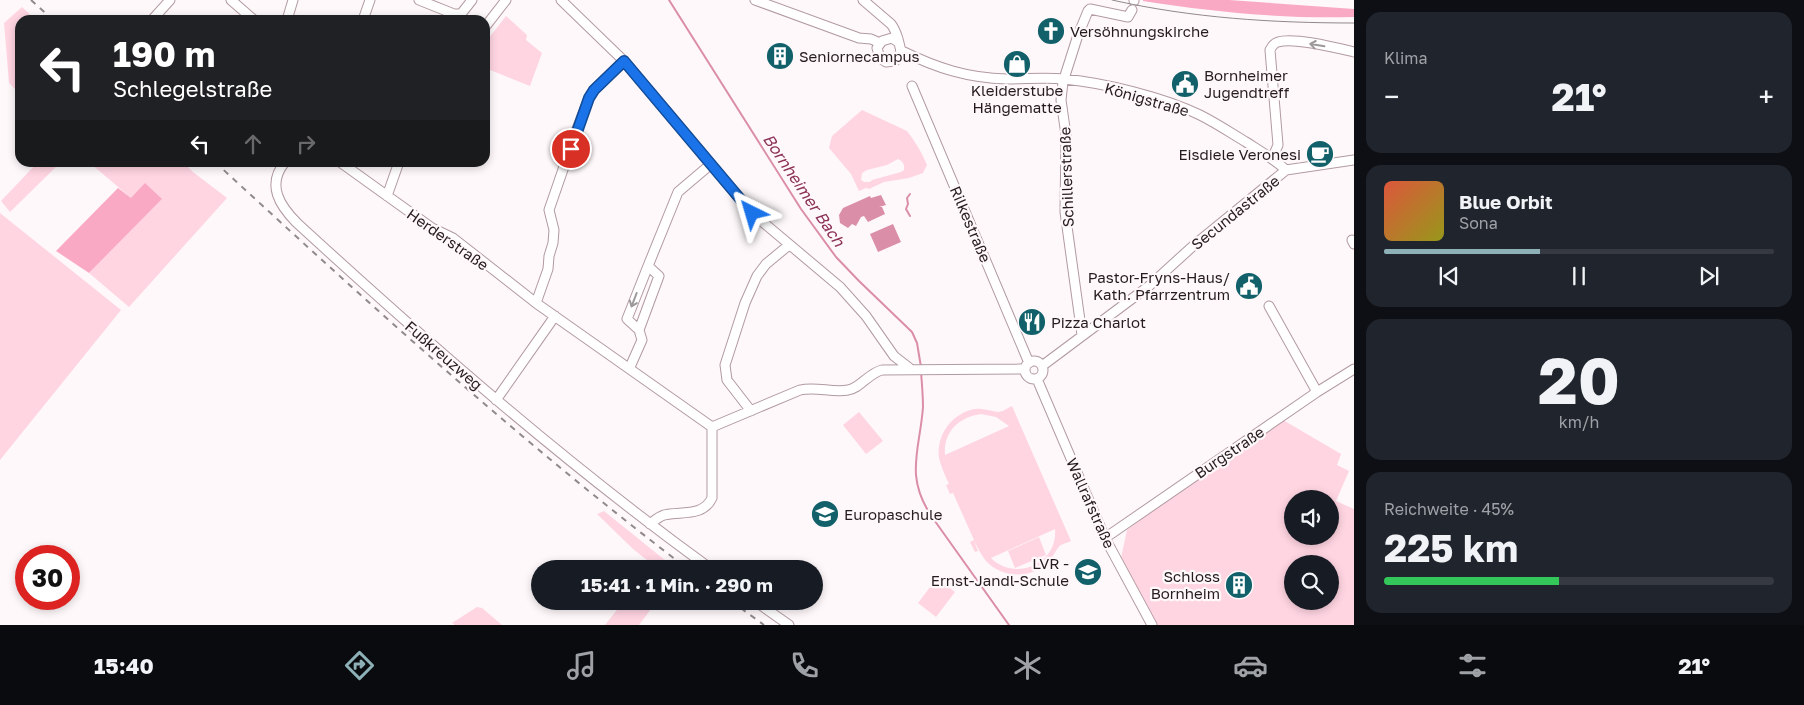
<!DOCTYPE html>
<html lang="de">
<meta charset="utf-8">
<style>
:root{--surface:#171b24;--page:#20242c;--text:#f1f3f6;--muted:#9ea1a6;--line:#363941;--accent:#8db1b7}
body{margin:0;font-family:"Golos Text",sans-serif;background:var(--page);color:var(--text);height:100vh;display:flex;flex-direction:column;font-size:19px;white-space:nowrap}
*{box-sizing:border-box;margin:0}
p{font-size:16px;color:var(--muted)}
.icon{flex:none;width:28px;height:28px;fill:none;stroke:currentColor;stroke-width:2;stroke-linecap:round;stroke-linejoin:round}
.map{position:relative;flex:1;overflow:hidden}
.drawer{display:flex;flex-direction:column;gap:12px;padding:12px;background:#0d0f14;width:450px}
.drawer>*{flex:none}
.guide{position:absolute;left:15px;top:15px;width:475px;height:152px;border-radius:15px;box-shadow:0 2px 8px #0003;background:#202124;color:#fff;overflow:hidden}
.controls{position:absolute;left:1284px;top:490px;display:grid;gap:10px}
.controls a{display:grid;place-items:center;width:55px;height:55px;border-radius:50%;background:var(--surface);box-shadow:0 2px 8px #0003;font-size:25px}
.speed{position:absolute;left:15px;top:545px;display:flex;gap:10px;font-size:25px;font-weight:700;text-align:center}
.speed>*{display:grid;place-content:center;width:65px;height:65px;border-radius:50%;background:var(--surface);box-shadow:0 2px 8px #0003;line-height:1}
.speed .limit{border:8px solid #d22;background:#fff;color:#111}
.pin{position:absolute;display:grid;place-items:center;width:42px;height:42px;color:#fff;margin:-21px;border:2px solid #fff;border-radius:50%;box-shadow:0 1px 5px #0007}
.me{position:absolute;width:55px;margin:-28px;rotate:320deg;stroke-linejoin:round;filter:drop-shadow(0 0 4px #0008)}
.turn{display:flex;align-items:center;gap:18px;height:105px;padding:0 15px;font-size:22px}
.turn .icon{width:65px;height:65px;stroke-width:2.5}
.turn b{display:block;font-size:35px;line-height:42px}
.lanes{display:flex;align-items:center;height:48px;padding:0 15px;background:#0003;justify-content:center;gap:25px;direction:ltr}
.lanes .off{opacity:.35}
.big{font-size:38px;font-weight:700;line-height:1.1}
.drawer .tile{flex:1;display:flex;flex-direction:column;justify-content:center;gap:8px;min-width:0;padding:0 18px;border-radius:15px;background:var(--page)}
.drawer .dial{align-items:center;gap:0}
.dial b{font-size:65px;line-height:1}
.song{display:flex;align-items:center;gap:15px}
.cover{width:60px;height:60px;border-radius:8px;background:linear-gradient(135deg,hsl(10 70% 55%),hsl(60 70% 35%))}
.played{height:5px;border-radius:2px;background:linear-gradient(90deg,var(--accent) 40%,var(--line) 40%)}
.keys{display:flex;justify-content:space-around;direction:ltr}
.heat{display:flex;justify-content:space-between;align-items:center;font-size:28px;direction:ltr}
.charge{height:8px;border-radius:4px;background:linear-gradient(90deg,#34c759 45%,var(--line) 0)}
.trip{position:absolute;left:531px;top:560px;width:292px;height:50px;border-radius:25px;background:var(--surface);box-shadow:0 2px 8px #0003;font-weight:700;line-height:50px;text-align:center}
.menu{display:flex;height:80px;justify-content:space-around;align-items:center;background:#090b0e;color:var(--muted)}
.menu .icon{width:35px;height:35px}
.menu .selected{color:var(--accent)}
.menu b{font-size:22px;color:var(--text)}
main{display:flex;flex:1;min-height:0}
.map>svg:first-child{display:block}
.green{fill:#ffd5e2;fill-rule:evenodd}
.forest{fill:#f9a9c4}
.water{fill:#db8ea8}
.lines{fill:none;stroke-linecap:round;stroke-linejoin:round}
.stream{stroke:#db8ea8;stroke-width:2}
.minor-casing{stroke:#b29aa1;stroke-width:11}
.minor{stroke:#fff;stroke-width:9}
.tram{stroke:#91898c;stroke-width:1}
.rail{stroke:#91898c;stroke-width:2;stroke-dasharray:6 6;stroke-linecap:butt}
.oneway{stroke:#9d999a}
.route-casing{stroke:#114b97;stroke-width:12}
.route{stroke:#1a73e8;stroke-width:9}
.labels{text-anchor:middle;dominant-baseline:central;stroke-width:4.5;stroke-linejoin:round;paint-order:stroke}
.poi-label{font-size:15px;fill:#261c1f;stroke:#fef8fa;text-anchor:start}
.street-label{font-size:15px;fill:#261c1f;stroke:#fef8fa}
.water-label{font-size:16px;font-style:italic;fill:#8c3156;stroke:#fef8fa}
</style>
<main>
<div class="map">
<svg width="1354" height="625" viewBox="0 0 1354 625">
<rect width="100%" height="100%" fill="#fef8fa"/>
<path class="green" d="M 22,7 L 36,20 L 20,20 L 20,94 L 9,83 L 4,23 Z
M 506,16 L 527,35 L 526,40 L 542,53 L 530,86 L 485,68 L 485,43 Z
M 862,110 L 907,131 C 915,141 922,153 927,165 L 923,173 L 909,178 L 884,182 L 869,189 L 866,188 L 859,191 L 851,174 L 829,148 L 832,136 ZM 898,159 C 903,161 905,165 904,170 L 901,172 L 872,180 L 870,182 L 864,182 L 861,180 L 862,173 L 867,170 L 887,165 Z
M 38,162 L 60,163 L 10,212 L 1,201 Z
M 90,163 L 184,163 L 193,172 L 227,198 L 129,307 L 89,273 L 162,199 L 131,198 Z
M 0,213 L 121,310 L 0,460 Z
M 1012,406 L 1071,541 C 1067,543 1060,544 1058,548 C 1054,553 1052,559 1047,564 C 1029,579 1002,578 986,561 C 981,555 978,548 974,541 L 978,551 L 975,552 L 970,542 L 974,540 L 953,493 L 950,494 L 946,485 L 949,484 C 945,475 941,467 939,458 C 936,435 952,413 975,409 C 983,408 989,411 998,412 C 1002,412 1008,408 1012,406 ZM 981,414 L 996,417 L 1009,426 L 945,455 C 943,432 959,417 981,414 ZM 1055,529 C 1058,564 1015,582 991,558 Z
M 859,412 L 883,441 L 866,454 L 843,425 Z
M 1283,420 L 1341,454 L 1337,465 L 1349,471 L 1336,501 L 1354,509 L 1354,625 L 1157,625 L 1121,558 L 1127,530 L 1194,479 ZM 1292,499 L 1330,499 L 1330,536 L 1292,536 ZM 1292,564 L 1330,564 L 1330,601 L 1292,601 Z
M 604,511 L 676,569 L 649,569 L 652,564 L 633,549 L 597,514 Z
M 1039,537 L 1046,555 L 1015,568 L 1008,551 Z
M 937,578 L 955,592 L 936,617 L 918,603 Z
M 624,601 L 657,601 L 639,625 L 605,625 Z
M 477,607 L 482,608 L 502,625 L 455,625 L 452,623 Z"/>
<path class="forest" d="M 1143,0 L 1229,0 L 1354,9 L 1354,17 C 1283,19 1214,12 1143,1 Z
M 145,183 L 162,199 L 89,273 L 56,251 L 118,188 L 131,198 Z"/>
<path class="water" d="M 881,195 L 886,205 L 879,207 L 882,207 L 885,214 L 868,222 L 864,216 L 861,217 L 856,226 L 852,224 L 848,228 L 840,223 L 839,215 L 843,208 L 870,196 L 871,198 Z
M 893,224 L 901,242 L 878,252 L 870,234 Z"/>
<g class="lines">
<path class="stream" d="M 669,0 L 801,209 L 836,257 L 859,281 L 912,332 L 917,343 L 921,367
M 910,216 L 906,209 L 908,204 L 907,198 L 910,194
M 921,372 C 922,384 923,396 923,407 C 920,450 904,476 932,517 L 1009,625"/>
<defs>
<path id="minor" d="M 231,0 L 254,20
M 419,0 L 454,14 L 461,14 L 472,0
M 561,0 L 624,61 L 752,213 L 840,287 L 866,316 L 894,356 L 912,370
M 755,0 L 859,38 L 871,39 L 880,43
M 863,0 L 891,24 C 895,29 896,33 898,39 C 900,48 904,54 895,61 L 886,62 L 880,58 L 877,48 L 882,41 L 892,38 L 898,42
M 1134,1 L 1134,0
M 152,20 L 170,0
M 287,20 L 293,0
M 363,20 L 370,0
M 485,27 L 506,0
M 902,51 C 937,68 967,78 1007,79 C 1026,79 1045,77 1064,79 C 1105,83 1163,97 1200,115 C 1216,123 1231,133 1246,142 C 1260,151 1274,159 1286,170 L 1354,160
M 912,86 L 1029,363
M 1272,159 L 1278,145 L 1270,50 C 1272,46 1274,43 1278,42 C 1294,37 1337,48 1354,52
M 285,162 C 266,185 280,206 297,223 C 430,345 565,463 711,569
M 340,162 L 432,228 L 453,238 L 536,303 L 712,427
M 387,196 L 399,162
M 1352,240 L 1354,244
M 536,303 L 548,269 L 549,256 L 553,243 L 554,230 L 549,210 L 577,129 L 589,98 L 594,90 L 624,61
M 1269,306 L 1317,392
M 639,330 L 627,319 L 648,266
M 1082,335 L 1065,212 L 1066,135 L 1061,100 L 1063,82 L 1078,35 L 1088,11 L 1090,9 L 1128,17 L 1132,10
M1025 370a9 9 0 1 1 18 0a9 9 0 1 1-18 0Z
M 1042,366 L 1149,286 L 1193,246 L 1286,170
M 630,367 L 642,340 L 639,330 L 659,276 L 648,266 L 678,192 L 711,164
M 1037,379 L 1105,538 L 1152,625
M 496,400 L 555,316
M 751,411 L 727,380 L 725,365 L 745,303 L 757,276 L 766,264 L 789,245
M 712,427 L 800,390 C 816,386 832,393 848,390 C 859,389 869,373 882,370 L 1025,369
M 650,524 C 654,521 658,517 664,515 C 681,511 703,517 712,498 L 712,427
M 1105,538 L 1317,392 L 1354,369
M 755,601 L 789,625"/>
</defs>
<use href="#minor" class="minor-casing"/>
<use href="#minor" class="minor"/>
<path class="tram" d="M 1112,0 C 1192,18 1273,23 1354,23"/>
<path class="rail" d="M 31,0 L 53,20
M 215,162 C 368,303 522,443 688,569
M 731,601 L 764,625"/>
</g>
<defs><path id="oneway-shaft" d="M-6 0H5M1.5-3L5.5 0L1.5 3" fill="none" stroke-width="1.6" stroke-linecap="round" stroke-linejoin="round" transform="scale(1.25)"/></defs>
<g class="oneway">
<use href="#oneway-shaft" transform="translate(1317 45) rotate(-171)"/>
<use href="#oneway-shaft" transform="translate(634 300) rotate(111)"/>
</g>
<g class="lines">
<defs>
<path id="route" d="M 571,149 L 589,98 L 594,90 L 624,61 L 752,213"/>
</defs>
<use href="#route" class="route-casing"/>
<use href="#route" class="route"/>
</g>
<defs>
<symbol id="church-disc" viewBox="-11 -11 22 22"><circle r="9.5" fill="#12616a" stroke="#fef8fa"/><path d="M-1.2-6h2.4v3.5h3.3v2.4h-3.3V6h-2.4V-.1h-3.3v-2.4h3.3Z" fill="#fff"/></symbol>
<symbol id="building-disc" viewBox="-11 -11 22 22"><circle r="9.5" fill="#12616a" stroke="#fef8fa"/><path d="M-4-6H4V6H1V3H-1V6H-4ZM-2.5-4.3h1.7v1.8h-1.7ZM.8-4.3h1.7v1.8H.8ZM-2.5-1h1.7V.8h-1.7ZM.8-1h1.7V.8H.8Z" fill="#fff"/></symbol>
<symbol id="shop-disc" viewBox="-11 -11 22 22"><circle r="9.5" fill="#12616a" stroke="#fef8fa"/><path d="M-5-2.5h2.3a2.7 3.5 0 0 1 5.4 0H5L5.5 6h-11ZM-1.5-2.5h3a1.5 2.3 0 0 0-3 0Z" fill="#fff"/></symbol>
<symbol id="civic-disc" viewBox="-11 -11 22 22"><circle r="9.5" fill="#12616a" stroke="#fef8fa"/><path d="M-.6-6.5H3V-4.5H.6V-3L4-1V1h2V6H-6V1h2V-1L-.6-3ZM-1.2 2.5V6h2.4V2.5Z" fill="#fff"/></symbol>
<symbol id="cafe-disc" viewBox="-11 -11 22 22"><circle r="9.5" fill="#12616a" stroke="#fef8fa"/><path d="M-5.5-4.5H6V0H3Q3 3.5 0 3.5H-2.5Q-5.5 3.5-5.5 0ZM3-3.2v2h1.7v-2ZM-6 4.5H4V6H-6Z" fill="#fff"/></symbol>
<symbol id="restaurant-disc" viewBox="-11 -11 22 22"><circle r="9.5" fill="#12616a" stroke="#fef8fa"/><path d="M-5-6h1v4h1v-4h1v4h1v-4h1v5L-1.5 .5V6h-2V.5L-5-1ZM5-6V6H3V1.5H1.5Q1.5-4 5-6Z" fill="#fff"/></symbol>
<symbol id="school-disc" viewBox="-11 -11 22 22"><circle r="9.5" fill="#12616a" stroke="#fef8fa"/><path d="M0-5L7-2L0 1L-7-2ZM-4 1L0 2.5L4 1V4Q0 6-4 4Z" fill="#fff"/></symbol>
</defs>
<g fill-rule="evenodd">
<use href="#church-disc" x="1035" y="15" width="32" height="32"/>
<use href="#building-disc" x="764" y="40" width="32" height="32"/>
<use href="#shop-disc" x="1001" y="48" width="32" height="32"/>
<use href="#civic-disc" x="1169" y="68" width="32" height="32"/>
<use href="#cafe-disc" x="1304" y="138" width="32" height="32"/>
<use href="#civic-disc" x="1233" y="270" width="32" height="32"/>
<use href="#restaurant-disc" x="1016" y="306" width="32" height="32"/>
<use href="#school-disc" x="809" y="498" width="32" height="32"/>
<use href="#school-disc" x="1072" y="556" width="32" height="32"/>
<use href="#building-disc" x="1223" y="569" width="32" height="32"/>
</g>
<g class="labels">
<g class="poi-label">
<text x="1070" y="31">Versöhnungskirche</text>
<text x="799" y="56">Seniornecampus</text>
<text x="1204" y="75">Bornheimer<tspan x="1204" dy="17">Jugendtreff</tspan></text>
<text x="1017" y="90" text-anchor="middle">Kleiderstube<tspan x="1017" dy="17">Hängematte</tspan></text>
<text x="1301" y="154" text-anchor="end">Eisdiele Veronesi</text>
<text x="1230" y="277" text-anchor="end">Pastor-Fryns-Haus/<tspan x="1230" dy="17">Kath. Pfarrzentrum</tspan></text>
<text x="1051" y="322">Pizza Charlot</text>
<text x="844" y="514">Europaschule</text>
<text x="1069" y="563" text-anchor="end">LVR -<tspan x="1069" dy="17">Ernst-Jandl-Schule</tspan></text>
<text x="1220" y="576" text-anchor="end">Schloss<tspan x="1220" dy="17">Bornheim</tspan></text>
</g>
<g class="street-label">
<text transform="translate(1147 99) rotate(16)">Königstraße</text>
<text transform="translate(1066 177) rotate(-92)">Schillerstraße</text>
<text transform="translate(1235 212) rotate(-39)">Secundastraße</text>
<text transform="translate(971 224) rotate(67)">Rilkestraße</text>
<text transform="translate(448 239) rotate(35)">Herderstraße</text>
<text transform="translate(444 355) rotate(41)">Fußkreuzweg</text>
<text transform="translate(1229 452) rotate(-34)">Burgstraße</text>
<text transform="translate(1091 503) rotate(66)">Wallrafstraße</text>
</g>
<g class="water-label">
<text transform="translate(804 190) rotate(56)">Bornheimer Bach</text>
</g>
</g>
</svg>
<div class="controls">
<a><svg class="icon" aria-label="sound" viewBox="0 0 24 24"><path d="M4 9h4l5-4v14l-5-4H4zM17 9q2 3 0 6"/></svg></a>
<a><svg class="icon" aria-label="search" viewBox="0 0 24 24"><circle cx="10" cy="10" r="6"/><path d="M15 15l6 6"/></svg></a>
</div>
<div class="speed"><div class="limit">30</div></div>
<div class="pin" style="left:571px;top:149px;background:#d93025"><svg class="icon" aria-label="arrive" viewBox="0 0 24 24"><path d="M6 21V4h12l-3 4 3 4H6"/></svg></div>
<svg class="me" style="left:752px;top:213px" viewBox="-20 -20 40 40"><path d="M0-17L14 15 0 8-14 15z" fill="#1a73e8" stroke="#fff" stroke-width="4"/></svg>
<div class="trip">15:41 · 1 Min. · 290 m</div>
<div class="guide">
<div class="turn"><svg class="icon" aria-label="left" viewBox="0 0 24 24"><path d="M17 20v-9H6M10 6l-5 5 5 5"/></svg><div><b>190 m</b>Schlegelstraße</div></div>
<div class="lanes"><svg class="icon" aria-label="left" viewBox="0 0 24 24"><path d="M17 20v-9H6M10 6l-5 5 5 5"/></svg><svg class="icon off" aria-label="ahead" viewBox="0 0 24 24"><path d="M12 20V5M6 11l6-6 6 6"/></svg><svg class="icon off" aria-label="right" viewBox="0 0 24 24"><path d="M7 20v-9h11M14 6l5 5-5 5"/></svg></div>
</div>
</div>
<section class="drawer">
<div class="tile"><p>Klima</p>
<div class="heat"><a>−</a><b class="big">21°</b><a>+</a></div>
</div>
<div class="tile">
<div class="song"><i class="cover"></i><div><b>Blue Orbit</b><p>Sona</p></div></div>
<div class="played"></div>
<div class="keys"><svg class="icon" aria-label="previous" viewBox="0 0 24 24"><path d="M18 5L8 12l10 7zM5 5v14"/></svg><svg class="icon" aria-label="pause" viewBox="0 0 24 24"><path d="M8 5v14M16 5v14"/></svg><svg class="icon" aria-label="next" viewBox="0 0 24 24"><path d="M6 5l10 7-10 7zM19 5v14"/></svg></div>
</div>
<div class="tile dial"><b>20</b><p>km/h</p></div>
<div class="tile"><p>Reichweite · 45%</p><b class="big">225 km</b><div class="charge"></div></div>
</section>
</main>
<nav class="menu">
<b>15:40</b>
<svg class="icon selected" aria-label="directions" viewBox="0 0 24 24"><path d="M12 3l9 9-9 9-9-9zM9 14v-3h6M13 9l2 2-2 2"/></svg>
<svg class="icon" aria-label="music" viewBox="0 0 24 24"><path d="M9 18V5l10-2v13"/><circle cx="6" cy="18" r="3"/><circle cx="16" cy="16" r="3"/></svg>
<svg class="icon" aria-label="phone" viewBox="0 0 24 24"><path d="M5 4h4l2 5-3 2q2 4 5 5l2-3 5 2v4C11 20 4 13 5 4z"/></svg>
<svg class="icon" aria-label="climate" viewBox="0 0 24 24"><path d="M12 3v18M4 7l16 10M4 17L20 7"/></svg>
<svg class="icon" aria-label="car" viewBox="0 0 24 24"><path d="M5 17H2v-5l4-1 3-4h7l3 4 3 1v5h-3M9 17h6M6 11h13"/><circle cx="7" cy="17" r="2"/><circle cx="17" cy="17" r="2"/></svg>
<svg class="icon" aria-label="filters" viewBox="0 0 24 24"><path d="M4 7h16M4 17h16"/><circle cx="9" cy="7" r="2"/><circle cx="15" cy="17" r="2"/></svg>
<b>21°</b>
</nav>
